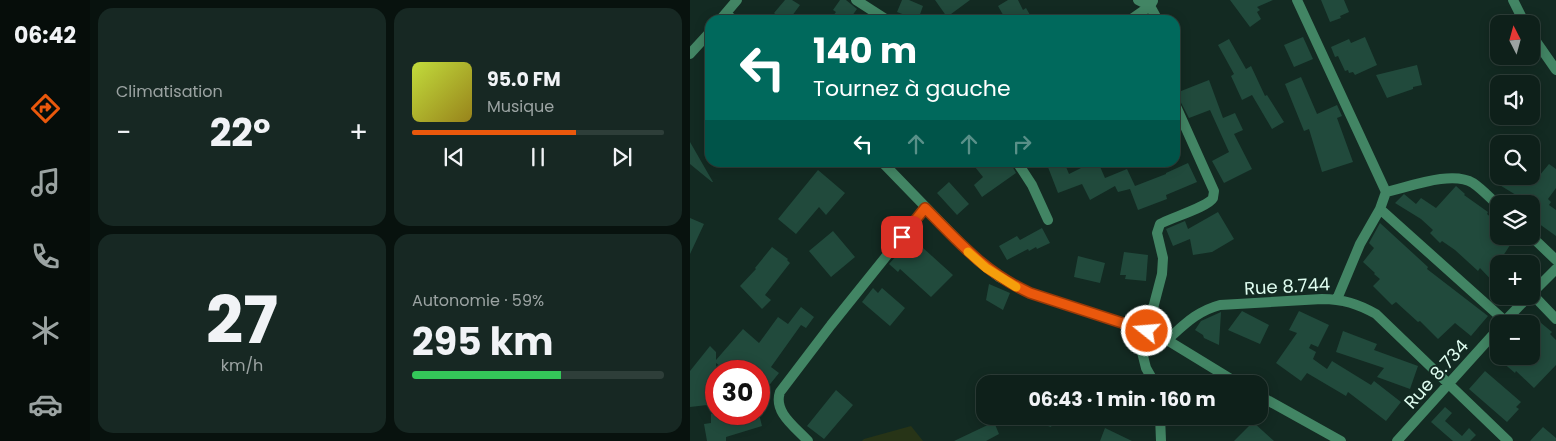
<!DOCTYPE html>
<html lang="fr">
<meta charset="utf-8">
<style>
:root{--surface:#0e201a;--page:#172823;--text:#f1f3f6;--muted:#9ba3a2;--line:#2e3e39;--accent:#ea580c}
body{margin:0;font-family:Poppins,sans-serif;background:var(--page);color:var(--text);height:100vh;display:flex;flex-direction:column;font-size:19px;white-space:nowrap}
*{box-sizing:border-box;margin:0}
p{font-size:16px;color:var(--muted)}
.icon{flex:none;width:28px;height:28px;fill:none;stroke:currentColor;stroke-width:2;stroke-linecap:round;stroke-linejoin:round}
.map{position:relative;flex:1;overflow:hidden}
.panel{display:flex;flex-direction:column;gap:8px;padding:8px;background:#08120e;width:600px}
.panel>*{flex:none}
.guide{position:absolute;left:15px;top:15px;width:475px;height:152px;border-radius:15px;box-shadow:0 2px 12px #0003,0 0 0 1px var(--line);background:#00695c;color:#fff;overflow:hidden}
.needle{width:32px;rotate:354deg}
.controls{position:absolute;left:800px;top:15px;display:grid;gap:10px}
.controls a{display:grid;place-items:center;width:50px;height:50px;border-radius:10px;background:var(--surface);box-shadow:0 2px 12px #0003,0 0 0 1px var(--line);font-size:25px}
.speed{position:absolute;left:15px;top:360px;display:flex;gap:10px;font-size:25px;font-weight:700;text-align:center}
.speed>*{display:grid;place-content:center;width:65px;height:65px;border-radius:50%;background:var(--surface);box-shadow:0 2px 12px #0003,0 0 0 1px var(--line);line-height:1}
.speed .limit{border:8px solid #d22;background:#fff;color:#111}
.pin{position:absolute;display:grid;place-items:center;width:42px;height:42px;color:#fff;margin:-21px;border-radius:10px;box-shadow:0 2px 8px #0006}
.me{position:absolute;width:55px;margin:-28px;rotate:287deg;stroke-linejoin:round;filter:drop-shadow(0 0 4px #0008)}
.turn{display:flex;align-items:center;gap:18px;height:105px;padding:0 25px;font-size:22px}
.turn .icon{width:65px;height:65px;stroke-width:2.5}
.turn b{display:block;font-size:35px;line-height:42px}
.lanes{display:flex;align-items:center;height:48px;padding:0 25px;background:#0003;justify-content:center;gap:25px;direction:ltr}
.lanes .off{opacity:.35}
.big{font-size:38px;font-weight:700;line-height:1.1}
.panel .widget{flex:1;display:flex;flex-direction:column;justify-content:center;gap:8px;min-width:0;padding:0 18px;border-radius:15px;background:var(--page)}
.panel .dial{align-items:center;gap:0}
.dial b{font-size:65px;line-height:1}
.song{display:flex;align-items:center;gap:15px}
.cover{width:60px;height:60px;border-radius:8px;background:linear-gradient(135deg,hsl(70 70% 55%),hsl(50 70% 35%))}
.played{height:5px;border-radius:2px;background:linear-gradient(90deg,var(--accent) 65%,var(--line) 65%)}
.keys{display:flex;justify-content:space-around;direction:ltr}
.heat{display:flex;justify-content:space-between;align-items:center;font-size:28px;direction:ltr}
.charge{height:8px;border-radius:4px;background:linear-gradient(90deg,#34c759 59%,var(--line) 0)}
.panel .tiles{flex:1;display:grid;gap:8px;grid-template-columns:repeat(2,1fr)}
.trip{position:absolute;left:286px;top:375px;width:292px;height:50px;border-radius:15px;background:var(--surface);box-shadow:0 2px 12px #0003,0 0 0 1px var(--line);font-weight:700;line-height:50px;text-align:center}
main{display:flex;flex:1;min-height:0}
.menu{display:flex;flex-direction:column;width:90px;justify-content:space-around;align-items:center;background:#060d0a;color:var(--muted)}
.menu .icon{width:35px;height:35px}
.menu .current{color:var(--accent)}
.menu b{font-size:22px;color:var(--text)}
.map>svg:first-child{display:block}
.green{fill:#273417}
.building{fill:#214a3c}
.lines{fill:none;stroke-linecap:round;stroke-linejoin:round}
.minor{stroke:#428564;stroke-width:10}
.tertiary{stroke:#428564;stroke-width:10}
.route-casing{stroke:#983908;stroke-width:12}
.route{stroke:#ea580c;stroke-width:9}
.slow{stroke:#f59e0b;stroke-width:9}
.labels{text-anchor:middle;dominant-baseline:central;stroke-width:4;stroke-linejoin:round;paint-order:stroke}
.street-label{font-size:18px;fill:#dffdf0;stroke:#132a22}
</style>
<main>
<nav class="menu">
<b>06:42</b>
<svg class="icon current" aria-label="directions" viewBox="0 0 24 24"><path d="M12 3l9 9-9 9-9-9zM9 14v-3h6M13 9l2 2-2 2"/></svg>
<svg class="icon" aria-label="music" viewBox="0 0 24 24"><path d="M9 18V5l10-2v13"/><circle cx="6" cy="18" r="3"/><circle cx="16" cy="16" r="3"/></svg>
<svg class="icon" aria-label="phone" viewBox="0 0 24 24"><path d="M5 4h4l2 5-3 2q2 4 5 5l2-3 5 2v4C11 20 4 13 5 4z"/></svg>
<svg class="icon" aria-label="climate" viewBox="0 0 24 24"><path d="M12 3v18M4 7l16 10M4 17L20 7"/></svg>
<svg class="icon" aria-label="car" viewBox="0 0 24 24"><path d="M5 17H2v-5l4-1 3-4h7l3 4 3 1v5h-3M9 17h6M6 11h13"/><circle cx="7" cy="17" r="2"/><circle cx="17" cy="17" r="2"/></svg>
</nav>
<section class="panel">
<div class="tiles">
<div class="widget"><p>Climatisation</p>
<div class="heat"><a>−</a><b class="big">22°</b><a>+</a></div>
</div>
<div class="widget">
<div class="song"><i class="cover"></i><div><b>95.0 FM</b><p>Musique</p></div></div>
<div class="played"></div>
<div class="keys"><svg class="icon" aria-label="previous" viewBox="0 0 24 24"><path d="M18 5L8 12l10 7zM5 5v14"/></svg><svg class="icon" aria-label="pause" viewBox="0 0 24 24"><path d="M8 5v14M16 5v14"/></svg><svg class="icon" aria-label="next" viewBox="0 0 24 24"><path d="M6 5l10 7-10 7zM19 5v14"/></svg></div>
</div>
<div class="widget dial"><b>27</b><p>km/h</p></div>
<div class="widget"><p>Autonomie · 59%</p><b class="big">295 km</b><div class="charge"></div></div>
</div>
</section>
<div class="map">
<svg width="866" height="441" viewBox="0 0 866 441">
<rect width="100%" height="100%" fill="#132a22"/>
<path class="green" d="M 221,426 L 233,441 L 172,441 L 174,439 Z"/>
<path class="building" d="M 95,0 L 102,0 L 110,5 L 99,20 L 92,20 L 84,13 Z
M 150,0 L 156,0 L 167,9 L 159,20 L 140,20 L 146,12 L 143,10 Z
M 212,0 L 219,0 L 233,6 L 228,20 L 207,12 Z
M 245,0 L 280,0 L 257,17 Z
M 318,0 L 328,0 L 333,10 L 336,8 L 343,20 L 316,20 L 308,6 Z
M 540,0 L 583,0 L 567,7 L 570,10 L 567,12 L 571,19 L 560,27 Z
M 631,0 L 654,0 L 659,12 L 650,16 L 651,18 L 640,22 Z
M 613,37 L 623,59 L 604,67 L 594,45 Z
M 675,37 L 687,65 L 665,75 L 663,72 L 659,73 L 658,70 L 655,71 L 648,56 L 645,57 L 641,47 L 659,39 L 661,43 Z
M 539,39 L 556,69 L 561,66 L 575,96 L 577,95 L 594,122 L 582,129 L 562,95 L 552,100 L 541,76 L 544,74 L 528,45 Z
M 727,65 L 732,85 L 723,87 L 723,89 L 697,98 L 686,75 Z
M 611,77 L 627,114 L 647,105 L 652,116 L 647,118 L 663,162 L 632,172 L 619,129 L 614,131 L 595,84 Z
M 519,80 L 533,118 L 545,113 L 553,130 L 544,134 L 562,169 L 534,183 L 522,161 L 539,152 L 520,110 L 499,118 L 486,93 Z
M 0,142 L 23,182 L 22,182 L 0,164 Z
M 281,162 L 320,162 L 326,173 L 292,197 L 284,185 L 293,177 Z
M 356,162 L 374,162 L 379,174 L 403,162 L 408,162 L 415,178 L 437,169 L 445,186 L 476,174 L 476,173 L 498,163 L 507,182 L 476,195 L 477,199 L 448,210 L 440,189 L 428,192 L 425,186 L 400,200 L 392,184 L 368,193 Z
M 859,164 L 866,169 L 866,188 L 858,199 L 861,202 L 859,205 L 866,210 L 866,236 L 841,218 L 841,204 L 818,204 L 826,195 L 808,184 L 816,176 L 849,176 Z
M 128,170 L 155,193 L 136,215 L 129,207 L 106,234 L 88,219 Z
M 259,182 L 279,204 L 267,215 L 247,193 Z
M 766,186 L 775,194 L 774,195 L 798,212 L 797,214 L 809,224 L 809,236 L 826,236 L 809,262 L 809,288 L 790,268 L 788,271 L 765,250 L 752,241 L 750,243 L 740,233 L 743,230 L 731,219 L 705,203 L 714,194 L 726,204 L 731,198 L 746,208 Z
M 528,212 L 544,239 L 522,252 L 503,255 L 500,239 L 483,246 L 476,229 L 495,221 L 498,229 Z
M 0,218 L 14,224 L 0,254 Z
M 690,223 L 738,267 L 737,269 L 798,316 L 781,336 L 765,323 L 748,339 L 730,321 L 728,322 L 706,302 L 702,305 L 683,286 L 690,279 L 684,274 L 685,273 L 673,262 L 684,248 L 679,243 Z
M 352,228 L 360,243 L 347,249 L 346,247 L 339,251 L 338,249 L 317,260 L 309,246 L 327,236 L 330,240 Z
M 143,231 L 165,257 L 141,277 L 119,251 Z
M 222,238 L 263,275 L 241,297 L 210,269 L 208,272 L 199,264 Z
M 82,247 L 98,259 L 97,260 L 100,263 L 75,295 L 81,300 L 72,309 L 50,286 L 66,269 L 65,268 Z
M 434,252 L 458,255 L 456,281 L 435,279 L 436,275 L 430,275 Z
M 388,256 L 415,263 L 410,283 L 384,277 Z
M 299,284 L 320,293 L 313,310 L 296,300 Z
M 183,288 L 188,293 L 192,288 L 215,308 L 200,326 L 172,302 Z
M 111,307 L 124,317 L 116,328 L 111,325 L 81,367 L 89,373 L 77,388 L 69,382 L 69,371 L 49,371 L 38,362 L 34,369 L 26,363 L 26,404 L 0,407 L 0,371 L 20,346 L 26,352 L 26,360 L 53,329 L 69,343 L 88,317 L 98,324 Z
M 552,311 L 579,325 L 570,344 L 538,330 Z
M 609,311 L 639,325 L 628,347 L 621,344 L 619,348 L 626,352 L 623,359 L 637,369 L 642,361 L 681,385 L 684,381 L 711,402 L 696,421 L 658,392 L 656,396 L 617,373 L 611,381 L 586,363 L 607,333 L 599,330 Z
M 531,312 L 529,345 L 514,338 L 513,335 L 505,330 L 511,321 Z
M 845,318 L 862,332 L 860,334 L 866,340 L 866,365 L 844,388 L 826,371 L 825,373 L 805,356 L 841,356 L 841,323 Z
M 653,331 L 687,344 L 684,350 L 728,366 L 720,389 L 687,377 L 694,368 L 646,352 Z
M 795,371 L 831,402 L 826,407 L 829,409 L 817,422 L 779,389 Z
M 146,390 L 163,405 L 134,439 L 117,426 Z
M 755,407 L 762,413 L 755,421 L 772,436 L 779,428 L 786,435 L 780,441 L 763,441 L 741,422 Z
M 21,414 L 69,414 L 72,426 L 36,437 L 36,441 L 17,441 L 14,424 L 21,423 Z
M 335,416 L 365,416 L 361,427 L 334,418 Z
M 304,422 L 309,434 L 296,441 L 264,441 Z
M 563,422 L 584,441 L 544,441 Z
M 853,427 L 866,438 L 866,441 L 840,441 Z
M 415,428 L 442,441 L 410,441 Z"/>
<g class="lines">
<path class="minor" d="M 166,0 L 197,20
M 607,0 L 696,192 L 690,209 L 670,244 L 647,299
M 823,0 L 835,24
M 463,1 L 460,6 L 466,17 L 466,20
M 36,14 L 44,20
M 440,20 L 460,6 L 448,0
M 841,34 L 866,70
M 192,162 L 287,260 L 309,277 L 340,293 L 457,331 L 477,340 L 549,384
M 327,162 L 342,185 L 358,220
M 696,192 C 719,187 762,170 783,183 C 792,189 801,199 809,206
M 690,209 L 815,321
M 841,236 L 866,260
M 841,294 L 866,269
M 842,294 L 866,319
M 812,324 L 839,296
M 477,340 C 494,325 507,311 530,305 L 632,299 C 653,299 668,304 686,314 L 818,441
M 465,384 L 456,368 L 452,352 L 452,341 L 457,331 L 472,274 L 473,258 L 467,233 L 470,224 C 480,218 518,207 523,198 C 523,197 524,192 524,191 L 485,104
M 570,396 L 651,441
M 470,416 L 471,441
M 118,441 C 105,427 83,412 90,392 L 141,325 L 235,208
M 707,441 L 809,328"/>
<path class="tertiary" d="M 30,20 L 47,0
M 0,54 L 20,32"/>
</g>
<g class="lines">
<defs>
<path id="route" d="M 212,237 L 235,208 C 270,243 294,272 340,293 L 457,331"/>
</defs>
<use href="#route" class="route-casing"/>
<use href="#route" class="route"/>
<path class="slow" d="M 278,252 L 296,268 L 326,287"/>
</g>
<g class="labels">
<g class="street-label">
<text transform="translate(597 286) rotate(-3)">Rue 8.744</text>
<text transform="translate(746 374) rotate(-48)">Rue 8.734</text>
</g>
</g>
</svg>
<div class="controls">
<a><svg class="needle" viewBox="-14 -14 28 28"><path d="M0-13l5 13h-10z" fill="#e53935"/><path d="M0 13l5-13h-10z" fill="#9ba3a2"/></svg></a>
<a><svg class="icon" aria-label="sound" viewBox="0 0 24 24"><path d="M4 9h4l5-4v14l-5-4H4zM17 9q2 3 0 6"/></svg></a>
<a><svg class="icon" aria-label="search" viewBox="0 0 24 24"><circle cx="10" cy="10" r="6"/><path d="M15 15l6 6"/></svg></a>
<a><svg class="icon" aria-label="layers" viewBox="0 0 24 24"><path d="M12 4l9 5-9 5-9-5zM3 14l9 5 9-5"/></svg></a>
<a>+</a>
<a>−</a>
</div>
<div class="speed"><div class="limit">30</div></div>
<div class="pin" style="left:212px;top:237px;background:#d93025"><svg class="icon" aria-label="arrive" viewBox="0 0 24 24"><path d="M6 21V4h12l-3 4 3 4H6"/></svg></div>
<svg class="me" style="left:457px;top:331px" viewBox="-20 -20 40 40"><circle r="17" fill="#ea580c" stroke="#fff" stroke-width="3"/><path d="M0-11L8 9 0 5-8 9z" fill="#fff"/></svg>
<div class="trip">06:43 · 1 min · 160 m</div>
<div class="guide">
<div class="turn"><svg class="icon" aria-label="left" viewBox="0 0 24 24"><path d="M17 20v-9H6M10 6l-5 5 5 5"/></svg><div><b>140 m</b>Tournez à gauche</div></div>
<div class="lanes"><svg class="icon" aria-label="left" viewBox="0 0 24 24"><path d="M17 20v-9H6M10 6l-5 5 5 5"/></svg><svg class="icon off" aria-label="ahead" viewBox="0 0 24 24"><path d="M12 20V5M6 11l6-6 6 6"/></svg><svg class="icon off" aria-label="ahead" viewBox="0 0 24 24"><path d="M12 20V5M6 11l6-6 6 6"/></svg><svg class="icon off" aria-label="right" viewBox="0 0 24 24"><path d="M7 20v-9h11M14 6l5 5-5 5"/></svg></div>
</div>
</div>
</main>
